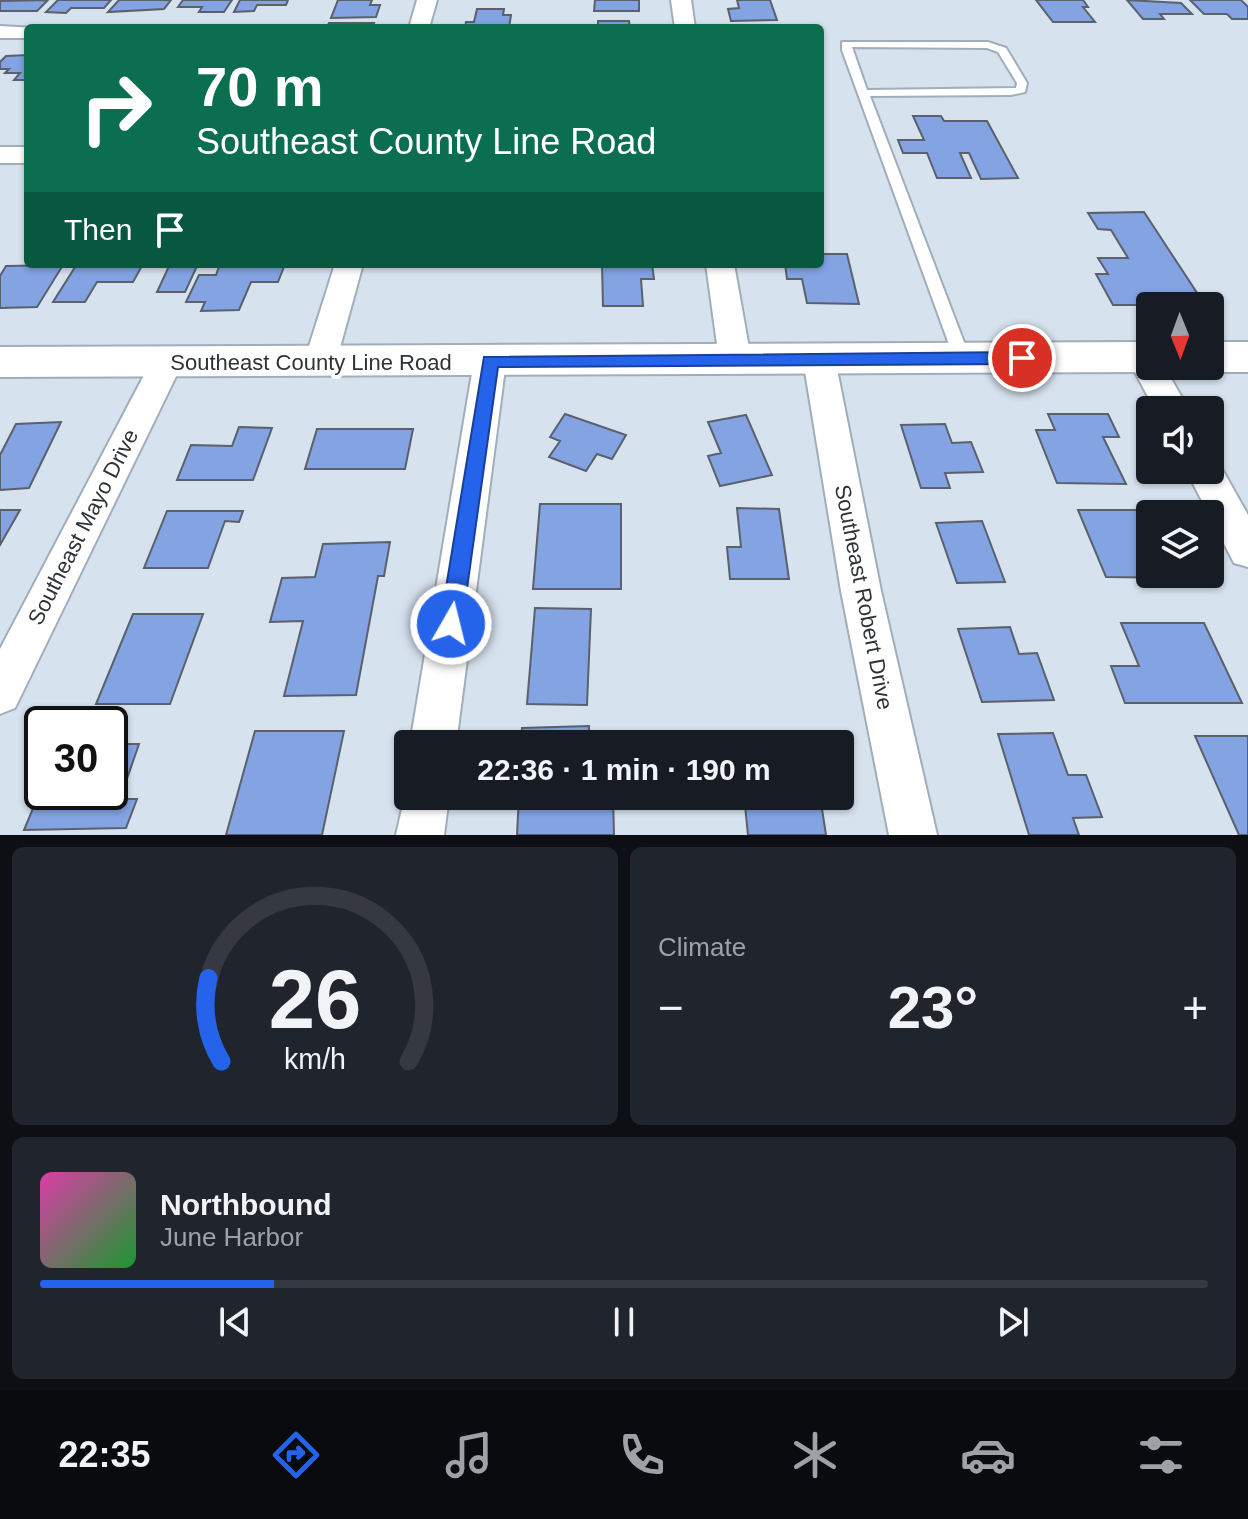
<!DOCTYPE html>
<meta charset="utf-8">
<style>
:root{--surface:#171b24;--page:#20242c;--text:#f1f3f6;--muted:#9ea1a6;--line:#363941;--accent:#2563eb}
body{margin:0;font-family:Helvetica,sans-serif;background:var(--page);color:var(--text);height:100vh;display:flex;flex-direction:column;font-size:30px;white-space:nowrap}
*{box-sizing:border-box;margin:0}
p{font-size:26px;color:var(--muted)}
.icon{flex:none;width:44px;height:44px;fill:none;stroke:currentColor;stroke-width:2;stroke-linecap:round;stroke-linejoin:round}
.map{position:relative;height:835px;overflow:hidden}
.details{display:flex;flex-direction:column;gap:12px;padding:12px;background:#0d0f14;flex:1}
.details>*{flex:none}
.hud{position:absolute;left:24px;top:24px;width:800px;height:244px;border-radius:8px;box-shadow:0 2px 6px #0004;background:#0b6e4f;color:#fff;overflow:hidden}
.needle{width:52px;rotate:179deg}
.controls{position:absolute;left:1136px;top:292px;display:grid;gap:16px}
.controls a{display:grid;place-items:center;width:88px;height:88px;border-radius:8px;background:var(--surface);box-shadow:0 2px 6px #0004;font-size:40px}
.speed{position:absolute;left:24px;top:706px;display:flex;gap:16px;font-size:40px;font-weight:700;text-align:center}
.speed>*{display:grid;place-content:center;width:104px;height:104px;border-radius:50%;background:var(--surface);box-shadow:0 2px 6px #0004;line-height:1}
.speed .limit{border:4px solid #111;border-radius:12px;background:#fff;color:#111}
.pin{position:absolute;display:grid;place-items:center;width:68px;height:68px;color:#fff;margin:-34px;border:4px solid #fff;border-radius:50%;box-shadow:0 2px 8px #0007}
.me{position:absolute;width:88px;margin:-44px;rotate:8deg;stroke-linejoin:round;filter:drop-shadow(0 0 6px #0008)}
.turn{display:flex;align-items:center;gap:28px;height:168px;padding:0 40px;font-size:36px}
.turn .icon{width:104px;height:104px;stroke-width:2.5}
.turn b{display:block;font-size:56px;line-height:68px}
.then{display:flex;align-items:center;height:76px;padding:0 40px;background:#0003;gap:16px;font-size:30px}
.big{font-size:60px;font-weight:700;line-height:1.1}
.details .tile{flex:1;display:flex;flex-direction:column;justify-content:center;gap:12px;min-width:0;padding:0 28px;border-radius:12px;background:var(--page)}
.details .dial{align-items:center;gap:0}
.dial svg{height:208px;overflow:visible;fill:none;stroke:var(--line);stroke-width:7;stroke-linecap:round;text-anchor:middle}
.dial text{fill:var(--text);stroke:none}
.song{display:flex;align-items:center;gap:24px}
.cover{width:96px;height:96px;border-radius:12px;background:linear-gradient(135deg,hsl(320 70% 55%),hsl(130 70% 35%))}
.played{height:8px;border-radius:4px;background:linear-gradient(90deg,var(--accent) 20%,var(--line) 20%)}
.keys{display:flex;justify-content:space-around;direction:ltr}
.heat{display:flex;justify-content:space-between;align-items:center;font-size:44px;direction:ltr}
.details .tiles{flex:1;display:grid;gap:12px;grid-template-columns:1fr 1fr}
.tile:last-child{grid-column:span 2}
.trip{position:absolute;left:394px;top:730px;width:460px;height:80px;border-radius:8px;background:var(--surface);box-shadow:0 2px 6px #0004;font-weight:700;line-height:80px;text-align:center}
.tab-bar{display:flex;height:128px;justify-content:space-around;align-items:center;background:#090b0e;color:var(--muted)}
.tab-bar .icon{width:56px;height:56px}
.tab-bar .on{color:var(--accent)}
.tab-bar b{font-size:36px;color:var(--text)}
.map>svg:first-child{display:block}
.building{fill:#83a3e3;stroke:#5a606c;stroke-width:2}
.lines{fill:none;stroke-linecap:round;stroke-linejoin:round}
.lane-casing{stroke:#a1adb8;stroke-width:4}
.street-casing{stroke:#a1adb8;stroke-width:4}
.secondary-casing{stroke:#a1adb8;stroke-width:4}
.lane{fill:#fff;fill-rule:evenodd}
.street{fill:#fff;fill-rule:evenodd}
.secondary{fill:#fff;fill-rule:evenodd}
.route{fill:#2563eb;stroke:#184099;stroke-width:2}
.labels{text-anchor:middle;dominant-baseline:central;stroke-width:8;stroke-linejoin:round;paint-order:stroke}
.street-label{font-size:22px;fill:#2e3337;stroke:#fff}
</style>
<div class="map">
<svg width="1248" height="835" viewBox="0 0 1248 835">
<rect width="100%" height="100%" fill="#d6e2ee"/>
<path class="building" d="M 48,0 L 37,11 L 0,11 L 0,1 Z
M 58,0 L 111,0 L 104,8 L 71,8 L 66,13 L 46,12 Z
M 119,0 L 171,0 L 164,9 L 108,12 Z
M 183,0 L 232,0 L 224,12 L 199,12 L 202,7 L 178,7 Z
M 240,0 L 288,0 L 286,5 L 257,5 L 254,11 L 234,12 Z
M 338,0 L 372,0 L 370,5 L 380,5 L 376,17 L 331,18 Z
M 595,0 L 639,0 L 639,11 L 594,11 Z
M 737,0 L 770,0 L 777,20 L 731,21 L 728,9 L 739,8 Z
M 1036,0 L 1083,0 L 1088,7 L 1083,7 L 1095,22 L 1053,22 Z
M 1127,0 L 1181,3 L 1192,14 L 1160,14 L 1164,19 L 1143,19 Z
M 1190,0 L 1241,0 L 1248,7 L 1248,19 L 1232,19 L 1227,14 L 1204,14 Z
M 477,9 L 504,9 L 503,15 L 511,15 L 509,28 L 465,28 L 466,22 L 474,22 Z
M 598,21 L 629,21 L 630,28 L 598,28 Z
M 329,23 L 374,23 L 372,28 L 326,28 Z
M 28,55 L 28,80 L 14,80 L 20,73 L 5,73 L 9,69 L 0,69 L 0,62 L 6,56 Z
M 913,116 L 941,116 L 944,121 L 987,121 L 1018,178 L 981,179 L 969,153 L 960,153 L 971,178 L 937,178 L 927,153 L 903,153 L 898,140 L 924,140 Z
M 1144,212 L 1205,305 L 1113,305 L 1096,274 L 1108,274 L 1098,258 L 1128,258 L 1111,230 L 1098,229 L 1088,213 Z
M 820,254 L 847,254 L 859,304 L 807,303 L 802,279 L 787,279 L 785,264 L 820,264 Z
M 77,264 L 143,264 L 133,282 L 97,282 L 85,302 L 53,302 Z
M 170,264 L 198,264 L 185,292 L 157,292 Z
M 220,264 L 285,264 L 278,282 L 251,282 L 239,310 L 201,311 L 205,302 L 186,302 L 199,275 L 216,275 Z
M 602,264 L 652,264 L 654,279 L 641,279 L 643,306 L 603,306 Z
M 63,265 L 37,307 L 0,308 L 0,276 L 6,266 Z
M 565,414 L 626,435 L 612,459 L 597,454 L 586,471 L 549,457 L 560,441 L 550,437 Z
M 1048,414 L 1108,414 L 1119,437 L 1103,437 L 1126,484 L 1057,483 L 1036,430 L 1055,430 Z
M 746,415 L 772,475 L 720,486 L 708,456 L 721,453 L 708,422 Z
M 61,422 L 29,488 L 0,490 L 0,455 L 16,424 Z
M 945,424 L 952,443 L 971,442 L 983,472 L 945,473 L 950,488 L 921,488 L 901,425 Z
M 239,427 L 272,428 L 253,480 L 177,480 L 191,445 L 232,446 Z
M 317,429 L 413,429 L 405,469 L 305,469 Z
M 540,504 L 621,504 L 621,589 L 533,589 Z
M 737,508 L 779,509 L 789,579 L 730,579 L 727,547 L 741,547 Z
M 0,510 L 20,510 L 0,545 Z
M 1078,510 L 1152,510 L 1150,574 L 1183,574 L 1185,578 L 1106,577 Z
M 167,511 L 243,511 L 239,522 L 225,521 L 208,568 L 144,568 Z
M 982,521 L 1005,582 L 957,583 L 936,523 Z
M 390,542 L 384,576 L 378,576 L 356,695 L 284,696 L 303,621 L 270,622 L 282,578 L 315,577 L 323,544 Z
M 535,608 L 591,609 L 587,705 L 527,704 Z
M 133,614 L 203,614 L 170,704 L 96,704 Z
M 1121,623 L 1204,623 L 1242,703 L 1125,703 L 1111,666 L 1139,666 Z
M 1010,627 L 1019,654 L 1037,653 L 1054,700 L 982,702 L 958,629 Z
M 589,726 L 589,744 L 521,744 L 522,728 Z
M 255,731 L 344,731 L 322,835 L 226,835 Z
M 759,732 L 810,732 L 812,744 L 760,744 Z
M 1053,733 L 1068,775 L 1086,775 L 1102,817 L 1073,818 L 1079,835 L 1029,835 L 998,734 Z
M 1195,736 L 1248,736 L 1248,835 L 1239,835 Z
M 110,744 L 139,744 L 120,799 L 137,799 L 126,828 L 24,830 L 42,787 L 42,792 L 110,792 Z
M 519,796 L 613,796 L 614,835 L 517,835 Z
M 744,796 L 820,796 L 826,835 L 748,835 Z"/>
<g class="lines">
<defs>
<path id="lane" d="M 842,42 L 988,42 L 1006,48 L 1027,83 L 1025,92 L 1011,95 L 870,96 L 970,358 L 967,362 L 962,363 L 954,358 L 842,50 ZM 852,47 L 987,48 L 998,52 L 1017,83 L 1016,88 L 867,90 Z"/>
<path id="street" d="M 417,0 L 437,0 L 429,28 L 409,28 Z
M 671,0 L 691,0 L 695,28 L 675,28 Z
M 0,26 L 36,28 L 28,28 L 28,38 L 0,38 Z
M 0,147 L 28,147 L 28,163 L 0,163 Z
M 335,264 L 363,264 L 336,362 L 331,370 L 320,373 L 309,370 L 304,362 Z
M 706,264 L 734,264 L 751,359 L 746,367 L 735,370 L 724,367 L 719,359 Z
M 1143,346 L 1150,348 L 1150,366 L 1164,366 L 1189,410 L 1155,410 L 1127,357 L 1132,349 Z
M 819,348 L 830,351 L 835,359 L 881,591 L 937,835 L 889,835 L 841,591 L 803,359 L 808,351 Z
M 490,350 L 501,353 L 506,361 L 456,744 L 410,744 L 474,361 L 479,353 Z
M 167,351 L 178,354 L 183,362 L 15,708 L 0,714 L 0,649 L 151,362 L 156,354 Z
M 1210,458 L 1217,460 L 1248,515 L 1248,567 L 1234,563 L 1186,470 L 1210,470 Z
M 408,783 L 408,796 L 449,796 L 444,835 L 396,835 Z"/>
<path id="secondary" d="M 1150,342 L 1150,366 L 1165,366 L 1150,372 L 0,377 L 0,347 Z
M 1210,342 L 1248,342 L 1248,372 L 1210,372 L 1195,367 L 1210,366 Z"/>
</defs>
<use href="#lane" class="lane-casing"/>
<use href="#street" class="street-casing"/>
<use href="#secondary" class="secondary-casing"/>
<use href="#lane" class="lane"/>
<use href="#street" class="street"/>
<use href="#secondary" class="secondary"/>
</g>
<path class="route" d="M 1022,352 L 1031,358 L 1022,364 L 498,367 L 462,624 L 459,631 L 451,634 L 443,631 L 440,624 L 484,357 Z"/>
<g class="labels">
<g class="street-label">
<text x="311" y="362">Southeast County Line Road</text>
<text transform="translate(83 527) rotate(-63)">Southeast Mayo Drive</text>
<text transform="translate(864 597) rotate(79)">Southeast Robert Drive</text>
</g>
</g>
</svg>
<div class="controls">
<a><svg class="needle" viewBox="-14 -14 28 28"><path d="M0-13l5 13h-10z" fill="#e53935"/><path d="M0 13l5-13h-10z" fill="#9ea1a6"/></svg></a>
<a><svg class="icon" aria-label="sound" viewBox="0 0 24 24"><path d="M4 9h4l5-4v14l-5-4H4zM17 9q2 3 0 6"/></svg></a>
<a><svg class="icon" aria-label="layers" viewBox="0 0 24 24"><path d="M12 4l9 5-9 5-9-5zM3 14l9 5 9-5"/></svg></a>
</div>
<div class="speed"><div class="limit">30</div></div>
<div class="pin" style="left:1022px;top:358px;background:#d93025"><svg class="icon" aria-label="arrive" viewBox="0 0 24 24"><path d="M6 21V4h12l-3 4 3 4H6"/></svg></div>
<svg class="me" style="left:451px;top:624px" viewBox="-20 -20 40 40"><circle r="17" fill="#2563eb" stroke="#fff" stroke-width="3"/><path d="M0-11L8 9 0 5-8 9z" fill="#fff"/></svg>
<div class="trip">22:36 · 1 min · 190 m</div>
<div class="hud">
<div class="turn"><svg class="icon" aria-label="right" viewBox="0 0 24 24"><path d="M7 20v-9h11M14 6l5 5-5 5"/></svg><div><b>70 m</b>Southeast County Line Road</div></div>
<div class="then">Then<svg class="icon" aria-label="arrive" viewBox="0 0 24 24"><path d="M6 21V4h12l-3 4 3 4H6"/></svg></div>
</div>
</div>
<section class="details">
<div class="tiles">
<div class="tile dial"><svg viewBox="0 0 100 80">
<path d="M14 69A42 42 0 1 1 86 69"/>
<path d="M14 69A42 42 0 0 1 9 37" stroke="#2563eb"/>
<text x="50" y="56" font-size="32" font-weight="700">26</text>
<text x="50" y="72" font-size="11">km/h</text>
</svg></div>
<div class="tile"><p>Climate</p>
<div class="heat"><a>−</a><b class="big">23°</b><a>+</a></div>
</div>
<div class="tile">
<div class="song"><i class="cover"></i><div><b>Northbound</b><p>June Harbor</p></div></div>
<div class="played"></div>
<div class="keys"><svg class="icon" aria-label="previous" viewBox="0 0 24 24"><path d="M18 5L8 12l10 7zM5 5v14"/></svg><svg class="icon" aria-label="pause" viewBox="0 0 24 24"><path d="M8 5v14M16 5v14"/></svg><svg class="icon" aria-label="next" viewBox="0 0 24 24"><path d="M6 5l10 7-10 7zM19 5v14"/></svg></div>
</div>
</div>
</section>
<nav class="tab-bar">
<b>22:35</b>
<svg class="icon on" aria-label="directions" viewBox="0 0 24 24"><path d="M12 3l9 9-9 9-9-9zM9 14v-3h6M13 9l2 2-2 2"/></svg>
<svg class="icon" aria-label="music" viewBox="0 0 24 24"><path d="M9 18V5l10-2v13"/><circle cx="6" cy="18" r="3"/><circle cx="16" cy="16" r="3"/></svg>
<svg class="icon" aria-label="phone" viewBox="0 0 24 24"><path d="M5 4h4l2 5-3 2q2 4 5 5l2-3 5 2v4C11 20 4 13 5 4z"/></svg>
<svg class="icon" aria-label="climate" viewBox="0 0 24 24"><path d="M12 3v18M4 7l16 10M4 17L20 7"/></svg>
<svg class="icon" aria-label="car" viewBox="0 0 24 24"><path d="M5 17H2v-5l4-1 3-4h7l3 4 3 1v5h-3M9 17h6M6 11h13"/><circle cx="7" cy="17" r="2"/><circle cx="17" cy="17" r="2"/></svg>
<svg class="icon" aria-label="filters" viewBox="0 0 24 24"><path d="M4 7h16M4 17h16"/><circle cx="9" cy="7" r="2"/><circle cx="15" cy="17" r="2"/></svg>
</nav>
